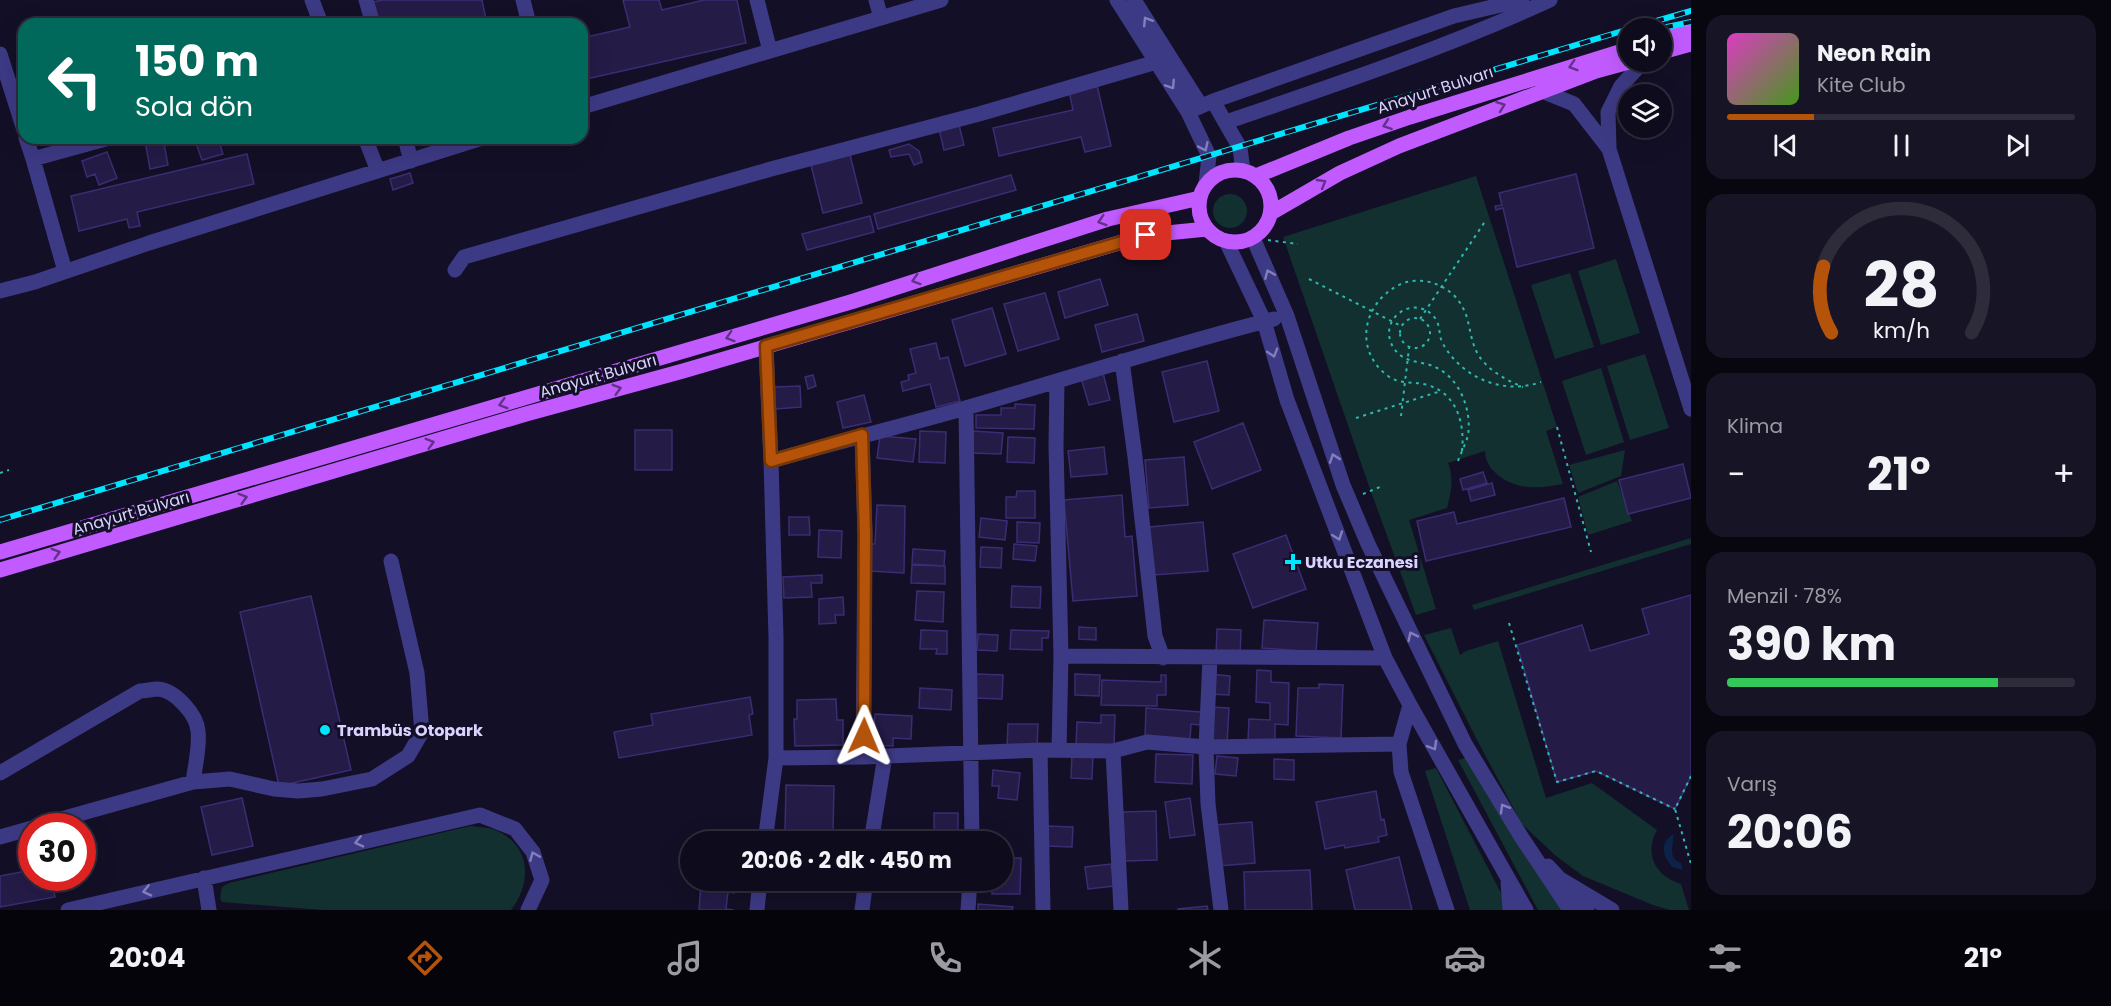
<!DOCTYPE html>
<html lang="tr">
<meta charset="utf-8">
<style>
:root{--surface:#0e0b1c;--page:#171425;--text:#f1f3f6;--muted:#9b9ba3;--line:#2e2b3b;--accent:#b45309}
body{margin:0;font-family:Poppins,sans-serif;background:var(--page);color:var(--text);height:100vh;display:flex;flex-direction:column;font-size:22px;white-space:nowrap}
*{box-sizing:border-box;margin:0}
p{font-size:20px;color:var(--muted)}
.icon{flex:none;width:33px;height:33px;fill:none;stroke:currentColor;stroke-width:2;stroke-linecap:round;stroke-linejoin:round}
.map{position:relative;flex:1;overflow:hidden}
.panel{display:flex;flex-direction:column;gap:15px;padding:15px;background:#08060f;width:420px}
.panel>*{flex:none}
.banner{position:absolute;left:18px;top:18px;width:570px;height:126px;border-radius:18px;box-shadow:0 6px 24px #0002,0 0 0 2px var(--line);background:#00695c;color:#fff;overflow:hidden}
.buttons{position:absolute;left:1618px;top:18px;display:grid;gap:12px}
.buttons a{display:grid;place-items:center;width:54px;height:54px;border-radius:50%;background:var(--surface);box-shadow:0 6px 24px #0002,0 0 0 2px var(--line);font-size:30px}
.speed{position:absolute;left:18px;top:813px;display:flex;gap:12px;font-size:30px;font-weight:700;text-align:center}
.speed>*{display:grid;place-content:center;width:78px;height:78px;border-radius:50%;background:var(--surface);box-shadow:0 6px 24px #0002,0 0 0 2px var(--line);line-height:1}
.speed .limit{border:9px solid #d22;background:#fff;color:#111}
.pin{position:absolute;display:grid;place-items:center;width:51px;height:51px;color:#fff;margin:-26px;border-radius:12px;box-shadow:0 3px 9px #0006}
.me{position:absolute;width:66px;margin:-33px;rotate:1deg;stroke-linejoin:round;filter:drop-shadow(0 0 4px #0008)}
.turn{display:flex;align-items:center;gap:21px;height:126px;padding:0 18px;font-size:27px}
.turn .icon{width:78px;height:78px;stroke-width:2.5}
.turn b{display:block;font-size:42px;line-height:51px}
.big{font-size:45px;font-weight:700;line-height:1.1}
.panel .tile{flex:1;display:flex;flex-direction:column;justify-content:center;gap:9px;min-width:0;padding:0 21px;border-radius:18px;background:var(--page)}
.panel .dial{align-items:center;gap:0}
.dial svg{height:156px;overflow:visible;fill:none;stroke:var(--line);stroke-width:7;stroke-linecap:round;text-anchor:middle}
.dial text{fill:var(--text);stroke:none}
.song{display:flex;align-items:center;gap:18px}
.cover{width:72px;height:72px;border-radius:9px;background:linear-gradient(135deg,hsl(310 70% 55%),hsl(100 70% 35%))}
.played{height:6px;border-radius:3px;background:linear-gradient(90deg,var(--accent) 25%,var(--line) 25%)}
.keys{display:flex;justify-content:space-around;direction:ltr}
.heat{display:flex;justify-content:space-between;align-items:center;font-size:33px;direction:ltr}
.charge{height:9px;border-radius:4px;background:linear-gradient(90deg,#34c759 78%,var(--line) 0)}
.trip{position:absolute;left:680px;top:831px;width:333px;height:60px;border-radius:30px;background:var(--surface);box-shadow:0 6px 24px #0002,0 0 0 2px var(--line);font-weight:700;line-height:60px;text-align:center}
.dock{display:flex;height:96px;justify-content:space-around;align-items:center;background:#06040b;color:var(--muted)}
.dock .icon{width:42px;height:42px}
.dock .selected{color:var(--accent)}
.dock b{font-size:27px;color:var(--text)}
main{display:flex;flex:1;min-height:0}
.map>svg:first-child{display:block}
.green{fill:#12302f}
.water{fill:#0c2248}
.building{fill:#241b47;stroke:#3b2d73;stroke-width:1.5}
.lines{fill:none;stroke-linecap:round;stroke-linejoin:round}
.path{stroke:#2fb8b0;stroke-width:2;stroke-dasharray:3 4.5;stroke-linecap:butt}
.minor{stroke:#3d3a85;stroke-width:15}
.major{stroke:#c25bff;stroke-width:15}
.rail-casing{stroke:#00e5ff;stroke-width:6}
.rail{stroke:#130f26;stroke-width:4;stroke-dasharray:11;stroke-linecap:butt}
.oneway{stroke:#837fbc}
.oneway2{stroke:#623188}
.route-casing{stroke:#753606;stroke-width:15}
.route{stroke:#b45309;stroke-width:10}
.poi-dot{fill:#00e5ff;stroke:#130f26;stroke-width:2}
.labels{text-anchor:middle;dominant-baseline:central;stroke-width:6;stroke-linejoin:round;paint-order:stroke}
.street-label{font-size:16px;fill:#d9d4ff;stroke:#130f26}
.poi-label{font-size:16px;font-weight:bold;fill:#d9d4ff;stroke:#130f26;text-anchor:start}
</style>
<main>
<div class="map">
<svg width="1691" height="910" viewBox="0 0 1691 910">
<rect width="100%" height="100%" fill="#130f26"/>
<path class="green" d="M 1476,176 L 1557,427 L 1546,431 L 1563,484 C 1552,486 1540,488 1529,487 C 1510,486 1485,472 1485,451 L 1448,463 C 1454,475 1451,495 1447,508 L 1409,520 L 1436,609 L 1416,615 L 1370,489 L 1283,237 Z
M1213 211a17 17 0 1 1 34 0a17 17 0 1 1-34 0Z
M 1616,259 L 1640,333 L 1601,345 L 1578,271 Z
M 1570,273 L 1594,347 L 1555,359 L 1531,285 Z
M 1645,354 L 1669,428 L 1630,440 L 1607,366 Z
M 1601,368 L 1624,442 L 1586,455 L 1562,381 Z
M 1625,450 L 1621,476 L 1578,493 L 1569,465 Z
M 1617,481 L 1632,521 L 1588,535 L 1578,497 Z
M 1691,538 L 1691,544 L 1474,610 L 1472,605 Z
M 1451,628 L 1460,655 L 1466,651 L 1498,641 L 1546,798 L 1592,783 L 1657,830 C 1644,854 1655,876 1681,884 L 1689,910 L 1670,910 L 1653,905 L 1583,876 L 1556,856 L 1522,824 L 1477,740 L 1424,635 Z
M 1465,758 L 1565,910 L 1538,910 L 1458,760 Z
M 1436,768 L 1501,893 L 1508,910 L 1470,910 L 1425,771 Z
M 470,826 C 477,827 486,827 493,829 C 531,844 533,881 511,910 L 323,910 L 222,902 L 220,898 L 222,887 L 229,883 Z"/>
<path class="water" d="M 1673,834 C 1675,845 1666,857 1681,863 L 1683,870 L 1672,867 C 1663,855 1659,844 1673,834 Z"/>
<path class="building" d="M 382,0 L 482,0 L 487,24 L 456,24 L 456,22 L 447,24 L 378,24 L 373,2 Z
M 623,0 L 659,0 L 662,10 L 704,0 L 737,0 L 746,43 L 582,80 L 582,38 L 630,27 Z
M 1097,85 L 1111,146 L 1085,152 L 1081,137 L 999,156 L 993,128 L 1073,110 L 1069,91 Z
M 959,125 L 964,145 L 944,150 L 939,129 Z
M 163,138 L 168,165 L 150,169 L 145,141 Z
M 194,138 L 218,138 L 223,154 L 202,160 Z
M 909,144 L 919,151 L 922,162 L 914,165 L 909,154 L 891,157 L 889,150 Z
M 107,152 L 117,178 L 99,185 L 95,174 L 87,177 L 82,161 Z
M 247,154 L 254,184 L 137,212 L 140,226 L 129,228 L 127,219 L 79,231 L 71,196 Z
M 850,155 L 862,203 L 823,213 L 811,165 Z
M 410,173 L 413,183 L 393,190 L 390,179 Z
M 1576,174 L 1594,248 L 1517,267 L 1503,208 L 1496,210 L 1495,206 L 1502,205 L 1499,193 Z
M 1011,175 L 1016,190 L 878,229 L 874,214 Z
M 870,216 L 874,232 L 807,250 L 802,234 Z
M 1100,279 L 1108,305 L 1065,318 L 1058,292 Z
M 1045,293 L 1059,339 L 1018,351 L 1004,304 Z
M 992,308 L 1006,354 L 965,366 L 952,320 Z
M 1137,314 L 1144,341 L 1102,352 L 1095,325 Z
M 936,343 L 940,359 L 948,357 L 960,401 L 936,407 L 930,384 L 903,391 L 901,382 L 909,380 L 908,375 L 916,373 L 910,349 Z
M 1207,361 L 1219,411 L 1174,422 L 1162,372 Z
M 1103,373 L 1110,400 L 1089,405 L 1081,378 Z
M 813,375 L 816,386 L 808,389 L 805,377 Z
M 800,386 L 801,407 L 775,409 L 774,387 Z
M 864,395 L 871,422 L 843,428 L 837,402 Z
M 1015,404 L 1035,405 L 1034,429 L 976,428 L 976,415 L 1001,415 L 1001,408 L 1015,408 Z
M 1243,423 L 1261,470 L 1212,489 L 1194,442 Z
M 635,430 L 672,430 L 672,470 L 635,470 Z
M 920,431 L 946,432 L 945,463 L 919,462 Z
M 973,431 L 1003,433 L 1001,454 L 972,453 Z
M 880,436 L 916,439 L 913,462 L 877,458 Z
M 1008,437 L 1035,438 L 1034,463 L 1007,462 Z
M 1104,447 L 1107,474 L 1071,477 L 1068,451 Z
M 1184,457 L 1188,505 L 1149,508 L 1145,460 Z
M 1683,464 L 1691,498 L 1628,514 L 1619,480 Z
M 1483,472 L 1487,483 L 1463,490 L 1460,479 Z
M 1492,483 L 1495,495 L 1471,501 L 1468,490 Z
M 1017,491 L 1035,491 L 1035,518 L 1006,518 L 1006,497 L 1016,497 Z
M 1122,495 L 1125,537 L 1132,536 L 1137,596 L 1073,601 L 1064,500 Z
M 1564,498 L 1571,527 L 1426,561 L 1417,521 L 1454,512 L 1457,524 Z
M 877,505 L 905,506 L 904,573 L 869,571 L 871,544 L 875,544 Z
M 789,517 L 809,517 L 810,535 L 789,535 Z
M 981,518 L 1007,521 L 1005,540 L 979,537 Z
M 1017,522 L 1040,523 L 1039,543 L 1017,542 Z
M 1203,522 L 1208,571 L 1153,575 L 1149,527 Z
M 819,530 L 842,531 L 841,558 L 818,557 Z
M 1286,535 L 1306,589 L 1253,608 L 1233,554 Z
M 1014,544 L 1037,546 L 1035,561 L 1013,559 Z
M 981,547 L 1002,548 L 1001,568 L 980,567 Z
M 913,549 L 945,551 L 944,566 L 912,564 Z
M 912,565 L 945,566 L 945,584 L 911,583 Z
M 822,575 L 822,583 L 811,583 L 812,597 L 784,598 L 783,577 Z
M 1012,586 L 1041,587 L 1040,608 L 1011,607 Z
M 917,591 L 944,592 L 943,622 L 915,620 Z
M 1691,595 L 1691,776 L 1675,809 L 1596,771 L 1557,782 L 1517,645 L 1582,625 L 1590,651 L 1649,634 L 1642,609 Z
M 311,596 L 351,770 L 279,786 L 240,612 Z
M 843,597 L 844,615 L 835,615 L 836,623 L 819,624 L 819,599 Z
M 1264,620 L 1318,623 L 1316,652 L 1262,648 Z
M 1079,627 L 1096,628 L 1096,640 L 1079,639 Z
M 1217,629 L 1241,630 L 1240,656 L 1216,655 Z
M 921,630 L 947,631 L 947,654 L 936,654 L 937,649 L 920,649 Z
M 1011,630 L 1049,631 L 1048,638 L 1042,638 L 1042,650 L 1010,649 Z
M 978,634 L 998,635 L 997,651 L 977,650 Z
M 1257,670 L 1271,671 L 1271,682 L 1289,683 L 1288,725 L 1275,724 L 1275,741 L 1248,740 L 1249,719 L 1270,720 L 1270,703 L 1256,702 Z
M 976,674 L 1003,675 L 1002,699 L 975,698 Z
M 1075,674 L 1100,675 L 1099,696 L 1075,695 Z
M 1210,674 L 1230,676 L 1229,695 L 1209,694 Z
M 1161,675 L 1166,675 L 1166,695 L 1157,695 L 1157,706 L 1101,705 L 1102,680 L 1161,682 Z
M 1319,684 L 1343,685 L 1341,738 L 1296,736 L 1298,688 L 1319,688 Z
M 920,688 L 952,690 L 951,710 L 919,708 Z
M 750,697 L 753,714 L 749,715 L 752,735 L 619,758 L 614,732 L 653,725 L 651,714 Z
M 836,699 L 837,720 L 843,720 L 843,745 L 795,746 L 794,719 L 797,719 L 797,700 Z
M 1210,707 L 1229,708 L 1227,744 L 1208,743 Z
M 1146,708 L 1201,712 L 1200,725 L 1191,724 L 1190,739 L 1145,738 Z
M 875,714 L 912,716 L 911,739 L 893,738 L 893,746 L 873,745 Z
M 1101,715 L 1115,715 L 1114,746 L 1076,745 L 1077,722 L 1101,723 Z
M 1008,724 L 1038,724 L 1037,747 L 1007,747 Z
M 1072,754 L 1093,754 L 1092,779 L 1071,778 Z
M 1156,754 L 1193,755 L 1192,784 L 1155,782 Z
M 1217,756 L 1238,758 L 1236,776 L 1215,774 Z
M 1274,759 L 1294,760 L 1294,780 L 1274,779 Z
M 993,770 L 1020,773 L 1017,800 L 998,798 L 999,786 L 992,786 Z
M 786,785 L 834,786 L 833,831 L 785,830 Z
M 1376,791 L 1381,820 L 1384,819 L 1387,835 L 1378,837 L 1379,842 L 1345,848 L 1344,845 L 1325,849 L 1316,802 Z
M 242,798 L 253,846 L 212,855 L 201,807 Z
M 1190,798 L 1195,835 L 1170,838 L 1165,802 Z
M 1156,811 L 1157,860 L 1125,861 L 1123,812 Z
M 934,813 L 958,813 L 958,842 L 934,842 Z
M 1252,822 L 1255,863 L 1218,866 L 1215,825 Z
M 1047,826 L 1073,827 L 1072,847 L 1046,846 Z
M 1399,857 L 1412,910 L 1355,910 L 1346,870 Z
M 1002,858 L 1021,858 L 1020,894 L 992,894 L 992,880 L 1002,880 Z
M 1111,864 L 1114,886 L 1088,889 L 1085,867 Z
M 32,870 L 32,878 L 51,878 L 55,897 L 0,907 L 0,876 Z
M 1310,870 L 1312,910 L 1245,910 L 1244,872 Z
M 720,880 L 735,880 L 734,893 L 728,892 L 726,909 L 734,910 L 699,910 L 701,882 L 720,884 Z
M 778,880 L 831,880 L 830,887 L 778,883 Z
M 978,904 L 1013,907 L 1012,910 L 978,910 Z
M 1207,906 L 1208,910 L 1178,910 L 1178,909 Z"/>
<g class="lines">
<path class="path" d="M 1268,240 L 1298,244
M 1309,279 L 1401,326
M1400 333a15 15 0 1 1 30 0a15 15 0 1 1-30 0Z
M 1420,319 L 1486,220
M 1401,416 L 1409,348
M 1356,418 L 1441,391
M 1557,427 L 1591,552
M 1462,451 C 1465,424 1457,393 1427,385 C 1414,381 1400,385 1388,376 C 1354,351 1362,305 1397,286 C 1420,273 1452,285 1463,308 C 1471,323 1469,340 1479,356 C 1489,371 1506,380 1523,387
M 1458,461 C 1461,452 1466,444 1468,435 C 1472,411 1460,379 1437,368 C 1427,362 1412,363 1403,357 C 1387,347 1384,326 1398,314 C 1410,304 1426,306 1435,318 C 1441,326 1438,335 1443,344 C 1463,379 1504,395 1541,382
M 0,473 L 9,470
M 1363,494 L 1380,487
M 1509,623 L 1557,782 L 1596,771 L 1675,809
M 1691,776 L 1675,809 L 1691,864"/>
<path class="minor" d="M 312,0 L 321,24
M 366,0 L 373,24
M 523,0 L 529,24
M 757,0 L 770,51
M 876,0 L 881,18
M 1117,0 L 1188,112 L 1209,156 L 1206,184
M 1134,0 L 1201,106
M 0,54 L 24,130
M 1643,62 L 1621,86 L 1608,112 L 1609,149 L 1691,409
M 1542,91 L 1574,104 L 1609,149
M 1213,101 L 1240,148 L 1243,171
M 582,107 L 941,0
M 1188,112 L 1213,101 L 1454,16 L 1522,0
M 1226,122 C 1335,85 1445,48 1550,0
M 26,138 L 33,159
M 365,138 L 378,171
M 405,138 L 411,161
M 1253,238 L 1287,316 L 1343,485 L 1368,544 L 1465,744 L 1522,838 L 1570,910
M 1226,241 L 1264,321 L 1287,400 L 1385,658 L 1410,705 L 1526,910
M 455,270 L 464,257 L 771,169 L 979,114 L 1170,58
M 65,271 L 33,159 L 109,138
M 0,291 L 35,282 L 149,243 L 482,138
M 1122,361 L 1135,457 L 1155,636 L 1163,658
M 1057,381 L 1056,446 L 1061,656 L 1059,750
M 966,408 L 972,842
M 862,435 L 865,534 L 863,757
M 771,461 C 837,442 903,426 969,407 C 1070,378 1171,345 1274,319
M 1061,656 L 1385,658
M 1210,658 L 1206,747 L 1208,804 L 1221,910
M 1410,705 L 1399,744 L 1401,772 L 1447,910
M 1040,750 L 1043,910
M 1113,751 L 1121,910
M 776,758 L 863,757 L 1040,750 L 1113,751 L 1147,742 L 1206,747 L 1399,744
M 0,773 L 140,691 C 146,691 152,689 158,689 C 175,690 197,715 198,731 C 200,747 195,766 193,782 L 36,826
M 193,782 L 230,779 L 274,789 L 298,791 L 322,789 L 372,779 L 408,756 L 422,732 L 417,673 L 391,561
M 0,837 L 32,828
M 765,842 L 776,758 L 776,637 L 771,461 L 766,347
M 871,842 L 885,756
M 1548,866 L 1560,879 L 1612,910
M 204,878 L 209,910
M 1508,882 L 1510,910
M 1567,889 L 1577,903 L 1587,910
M 68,910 L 480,815 L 515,829 L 533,852 L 542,880 L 528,910
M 757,910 L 760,880
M 862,910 L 866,880
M 968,910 L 970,880"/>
<path class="major" d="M 1662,39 L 1691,31
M 1662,52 L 1691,44
M1199 206a36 36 0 1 1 72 0a36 36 0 1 1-72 0Z
M 1256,176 L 1349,138 L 1410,117 L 1629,49
M 1271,213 L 1340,173 L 1399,146 L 1596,71 L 1629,62
M 0,552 L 854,301 L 1108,219 L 1200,198
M 0,570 L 526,414 L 683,371 L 1146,235 L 1207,229"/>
<defs>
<path id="rail" d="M 1632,28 L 1691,11
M 1662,28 L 1691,22
M 0,520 L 1629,29"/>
</defs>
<use href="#rail" class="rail-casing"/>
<use href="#rail" class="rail"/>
</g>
<defs><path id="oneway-chevron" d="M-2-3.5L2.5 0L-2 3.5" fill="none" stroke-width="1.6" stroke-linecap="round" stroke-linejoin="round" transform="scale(1.5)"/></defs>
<g class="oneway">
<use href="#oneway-chevron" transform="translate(1147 21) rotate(-122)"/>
<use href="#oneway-chevron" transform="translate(1171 85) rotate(57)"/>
<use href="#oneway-chevron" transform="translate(1204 147) rotate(65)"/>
<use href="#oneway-chevron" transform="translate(1269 274) rotate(-113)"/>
<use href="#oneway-chevron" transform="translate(1273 353) rotate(73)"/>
<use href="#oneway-chevron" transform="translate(1334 458) rotate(-109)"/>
<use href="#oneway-chevron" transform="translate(1338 536) rotate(70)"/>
<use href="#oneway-chevron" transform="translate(1412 636) rotate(-116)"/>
<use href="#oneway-chevron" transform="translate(1433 746) rotate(60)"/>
<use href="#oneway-chevron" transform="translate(1504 808) rotate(-121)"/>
<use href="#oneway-chevron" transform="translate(359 842) rotate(167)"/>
<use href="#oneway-chevron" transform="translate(534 856) rotate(-113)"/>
<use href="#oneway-chevron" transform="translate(147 891) rotate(167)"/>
</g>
<g class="oneway2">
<use href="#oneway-chevron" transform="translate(1573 66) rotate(163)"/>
<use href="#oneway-chevron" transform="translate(1501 106) rotate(-20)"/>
<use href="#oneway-chevron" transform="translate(1387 125) rotate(161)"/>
<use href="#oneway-chevron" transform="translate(1322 183) rotate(-30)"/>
<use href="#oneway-chevron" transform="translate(1102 221) rotate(163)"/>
<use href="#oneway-chevron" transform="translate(916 280) rotate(162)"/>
<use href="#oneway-chevron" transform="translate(730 337) rotate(163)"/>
<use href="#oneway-chevron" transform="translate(617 389) rotate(-16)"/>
<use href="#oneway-chevron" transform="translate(503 404) rotate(164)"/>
<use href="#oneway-chevron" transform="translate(430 443) rotate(-16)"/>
<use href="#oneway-chevron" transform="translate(243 498) rotate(-16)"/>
<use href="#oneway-chevron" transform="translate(56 553) rotate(-16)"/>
</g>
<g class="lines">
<defs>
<path id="route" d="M 864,736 L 865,534 L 862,435 L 771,461 L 766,346 L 1146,235"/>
</defs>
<use href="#route" class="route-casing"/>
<use href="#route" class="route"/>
</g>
<g class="poi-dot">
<path d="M1290 553h6v6h6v6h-6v6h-6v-6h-6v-6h6z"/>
<circle cx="325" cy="730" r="6"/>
</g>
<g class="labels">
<g class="street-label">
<text transform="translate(1435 90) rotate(-18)">Anayurt Bulvarı</text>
<text transform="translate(598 376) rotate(-16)">Anayurt Bulvarı</text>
<text transform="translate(131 513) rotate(-16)">Anayurt Bulvarı</text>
</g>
<g class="poi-label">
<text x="1305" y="562">Utku Eczanesi</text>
<text x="337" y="730">Trambüs Otopark</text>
</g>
</g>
</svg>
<div class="buttons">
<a><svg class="icon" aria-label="sound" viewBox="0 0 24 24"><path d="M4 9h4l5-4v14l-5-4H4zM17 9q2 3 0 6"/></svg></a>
<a><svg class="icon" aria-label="layers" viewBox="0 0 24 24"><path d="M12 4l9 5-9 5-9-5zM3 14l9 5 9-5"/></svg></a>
</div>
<div class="speed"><div class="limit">30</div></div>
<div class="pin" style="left:1146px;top:235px;background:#d93025"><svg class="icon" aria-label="arrive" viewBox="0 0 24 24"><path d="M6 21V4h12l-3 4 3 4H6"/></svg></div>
<svg class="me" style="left:864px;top:736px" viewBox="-20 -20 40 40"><path d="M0-17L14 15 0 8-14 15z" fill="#b45309" stroke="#fff" stroke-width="4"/></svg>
<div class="trip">20:06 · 2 dk · 450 m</div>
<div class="banner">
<div class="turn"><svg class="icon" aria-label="left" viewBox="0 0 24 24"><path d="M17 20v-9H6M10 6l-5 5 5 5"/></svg><div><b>150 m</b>Sola dön</div></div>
</div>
</div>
<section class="panel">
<div class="tile">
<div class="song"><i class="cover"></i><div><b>Neon Rain</b><p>Kite Club</p></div></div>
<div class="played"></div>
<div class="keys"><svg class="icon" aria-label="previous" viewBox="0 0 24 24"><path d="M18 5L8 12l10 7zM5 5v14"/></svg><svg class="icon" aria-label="pause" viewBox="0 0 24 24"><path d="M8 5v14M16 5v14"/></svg><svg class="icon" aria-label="next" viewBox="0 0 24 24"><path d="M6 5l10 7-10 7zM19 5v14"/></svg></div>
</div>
<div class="tile dial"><svg viewBox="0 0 100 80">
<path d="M14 69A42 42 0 1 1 86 69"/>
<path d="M14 69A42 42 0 0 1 10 35" stroke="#b45309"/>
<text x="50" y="56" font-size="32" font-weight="700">28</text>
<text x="50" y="72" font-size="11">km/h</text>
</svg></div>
<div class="tile"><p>Klima</p>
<div class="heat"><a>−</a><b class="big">21°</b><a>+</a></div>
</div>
<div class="tile"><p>Menzil · 78%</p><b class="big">390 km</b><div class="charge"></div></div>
<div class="tile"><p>Varış</p><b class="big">20:06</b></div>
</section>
</main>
<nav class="dock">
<b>20:04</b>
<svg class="icon selected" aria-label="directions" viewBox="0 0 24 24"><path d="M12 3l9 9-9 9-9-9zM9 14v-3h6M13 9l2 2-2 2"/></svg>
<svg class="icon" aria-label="music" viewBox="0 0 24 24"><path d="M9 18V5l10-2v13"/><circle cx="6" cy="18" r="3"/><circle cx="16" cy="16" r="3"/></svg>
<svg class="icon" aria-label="phone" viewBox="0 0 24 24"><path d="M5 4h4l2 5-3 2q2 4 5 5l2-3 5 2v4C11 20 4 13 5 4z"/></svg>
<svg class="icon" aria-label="climate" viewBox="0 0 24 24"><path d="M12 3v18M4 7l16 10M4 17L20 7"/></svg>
<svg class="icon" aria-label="car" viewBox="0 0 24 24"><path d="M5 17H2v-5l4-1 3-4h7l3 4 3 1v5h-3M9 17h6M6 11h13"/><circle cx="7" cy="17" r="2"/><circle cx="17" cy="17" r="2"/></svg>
<svg class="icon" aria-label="filters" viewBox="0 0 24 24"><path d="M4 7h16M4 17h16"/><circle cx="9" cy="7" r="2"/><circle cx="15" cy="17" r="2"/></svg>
<b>21°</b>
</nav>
